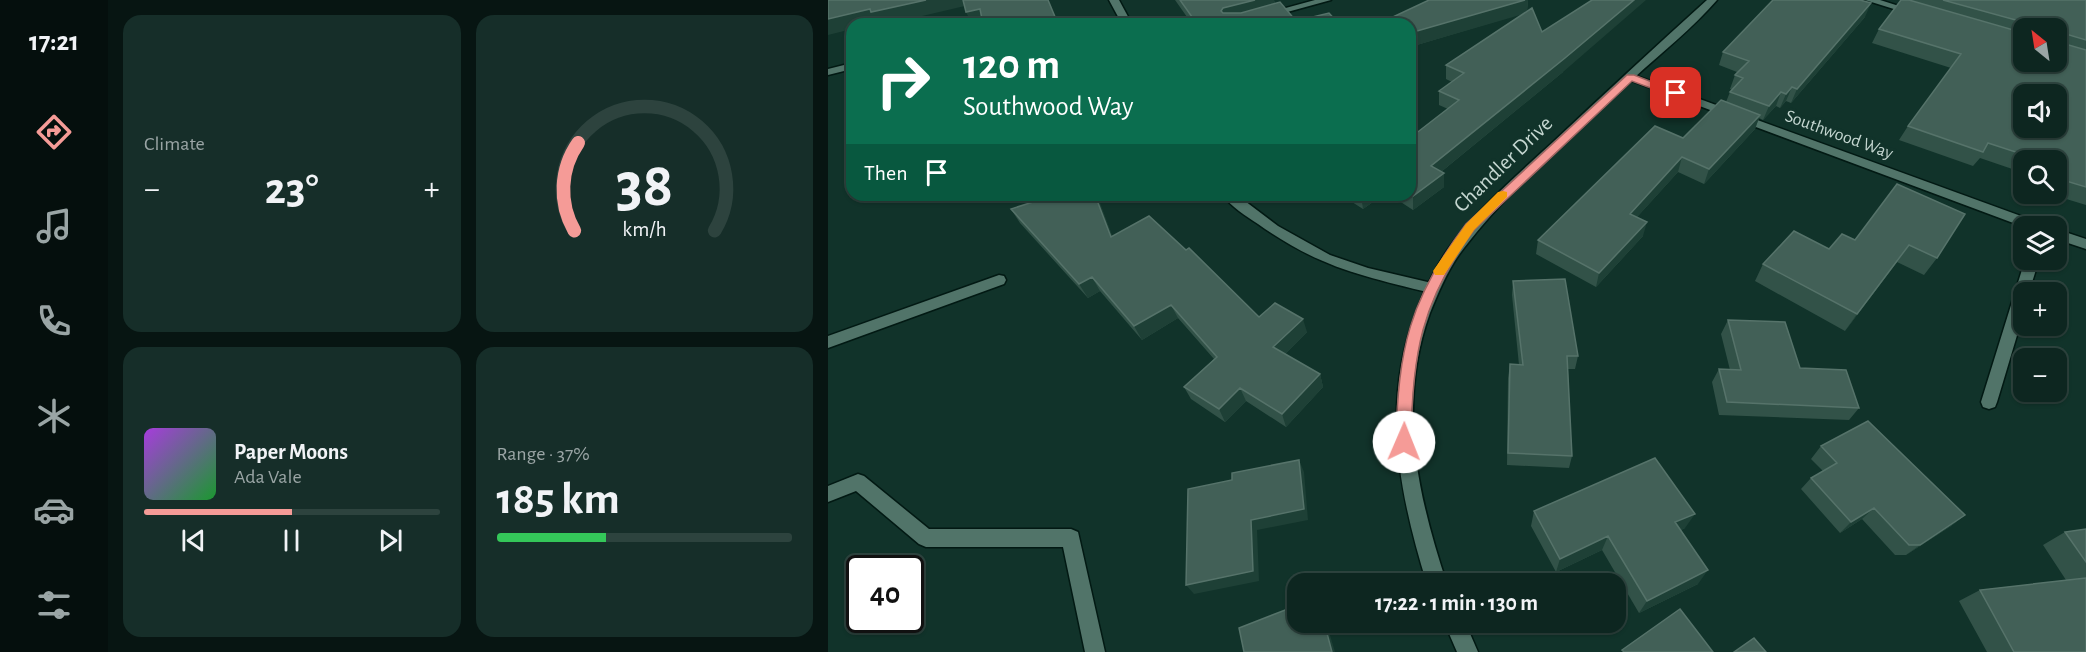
<!DOCTYPE html>
<meta charset="utf-8">
<style>
:root{--surface:#0d2620;--page:#162e29;--text:#f1f3f6;--muted:#9aa5a5;--line:#2d433e;--accent:#f59b97}
body{margin:0;font-family:"Alegreya Sans",sans-serif;background:var(--page);color:var(--text);height:100vh;display:flex;flex-direction:column;font-size:22px;white-space:nowrap}
*{box-sizing:border-box;margin:0}
p{font-size:20px;color:var(--muted)}
.icon{flex:none;width:33px;height:33px;fill:none;stroke:currentColor;stroke-width:2;stroke-linecap:round;stroke-linejoin:round}
.map{position:relative;flex:1;overflow:hidden}
.drawer{display:flex;flex-direction:column;gap:15px;padding:15px;background:#071512;width:720px}
.drawer>*{flex:none}
.banner{position:absolute;left:18px;top:18px;width:570px;height:183px;border-radius:18px;box-shadow:0 2px 4px #0004,0 0 0 2px var(--line);background:#0b6e4f;color:#fff;overflow:hidden}
.needle{width:39px;rotate:330deg}
.fabs{position:absolute;left:1185px;top:18px;display:grid;gap:12px}
.fabs a{display:grid;place-items:center;width:54px;height:54px;border-radius:12px;background:var(--surface);box-shadow:0 2px 4px #0004,0 0 0 2px var(--line);font-size:30px}
.speed{position:absolute;left:18px;top:555px;display:flex;gap:12px;font-size:30px;font-weight:700;text-align:center}
.speed>*{display:grid;place-content:center;width:78px;height:78px;border-radius:50%;background:var(--surface);box-shadow:0 2px 4px #0004,0 0 0 2px var(--line);line-height:1}
.speed .limit{border:3px solid #111;border-radius:9px;background:#fff;color:#111}
.pin{position:absolute;display:grid;place-items:center;width:51px;height:51px;color:#fff;margin:-26px;border-radius:12px;box-shadow:0 3px 9px #0006}
.me{position:absolute;width:66px;margin:-33px;rotate:1deg;stroke-linejoin:round;filter:drop-shadow(0 0 4px #0008)}
.turn{display:flex;align-items:center;gap:21px;height:126px;padding:0 18px;font-size:27px}
.turn .icon{width:78px;height:78px;stroke-width:2.5}
.turn b{display:block;font-size:42px;line-height:51px}
.then{display:flex;align-items:center;height:57px;padding:0 18px;background:#0003;gap:12px;font-size:22px}
.big{font-size:45px;font-weight:700;line-height:1.1}
.drawer .tile{flex:1;display:flex;flex-direction:column;justify-content:center;gap:9px;min-width:0;padding:0 21px;border-radius:18px;background:var(--page)}
.drawer .dial{align-items:center;gap:0}
.dial svg{height:156px;overflow:visible;fill:none;stroke:var(--line);stroke-width:7;stroke-linecap:round;text-anchor:middle}
.dial text{fill:var(--text);stroke:none}
.song{display:flex;align-items:center;gap:18px}
.cover{width:72px;height:72px;border-radius:9px;background:linear-gradient(135deg,hsl(280 70% 55%),hsl(130 70% 35%))}
.played{height:6px;border-radius:3px;background:linear-gradient(90deg,var(--accent) 50%,var(--line) 50%)}
.keys{display:flex;justify-content:space-around;direction:ltr}
.heat{display:flex;justify-content:space-between;align-items:center;font-size:33px;direction:ltr}
.charge{height:9px;border-radius:4px;background:linear-gradient(90deg,#34c759 37%,var(--line) 0)}
.drawer .tiles{flex:1;display:grid;gap:15px;grid-template-columns:repeat(2,1fr)}
.trip{position:absolute;left:459px;top:573px;width:339px;height:60px;border-radius:18px;background:var(--surface);box-shadow:0 2px 4px #0004,0 0 0 2px var(--line);font-weight:700;line-height:60px;text-align:center}
main{display:flex;flex:1;min-height:0}
.dock{display:flex;flex-direction:column;width:108px;justify-content:space-around;align-items:center;background:#050f0d;color:var(--muted)}
.dock .icon{width:42px;height:42px}
.dock .selected{color:var(--accent)}
.dock b{font-size:27px;color:var(--text)}
.map>svg:first-child{display:block}
.lines{fill:none;stroke-linecap:round;stroke-linejoin:round}
.service-casing{stroke:#021913;stroke-width:3}
.minor-casing{stroke:#021913;stroke-width:3}
.tertiary-casing{stroke:#021913;stroke-width:3}
.service{fill:#517469;fill-rule:evenodd}
.minor{fill:#517469;fill-rule:evenodd}
.tertiary{fill:#517469;fill-rule:evenodd}
.wall{fill:#325248;fill-rule:evenodd}
.shaded-wall{fill:#1e4036}
.building{fill:#426057;stroke:#56736a;stroke-width:1.5;fill-rule:evenodd}
.route{fill:#f59b97;stroke:#9f6562;stroke-width:1.5}
.slow{fill:#f59e0b}
.labels{text-anchor:middle;dominant-baseline:central;stroke-width:6;stroke-linejoin:round;paint-order:stroke}
.far-street-label{font-size:18px;fill:#c4d6d0;stroke:#11332a}
.street-label{font-size:22px;fill:#c4d6d0;stroke:#11332a}
</style>
<main>
<nav class="dock">
<b>17:21</b>
<svg class="icon selected" aria-label="directions" viewBox="0 0 24 24"><path d="M12 3l9 9-9 9-9-9zM9 14v-3h6M13 9l2 2-2 2"/></svg>
<svg class="icon" aria-label="music" viewBox="0 0 24 24"><path d="M9 18V5l10-2v13"/><circle cx="6" cy="18" r="3"/><circle cx="16" cy="16" r="3"/></svg>
<svg class="icon" aria-label="phone" viewBox="0 0 24 24"><path d="M5 4h4l2 5-3 2q2 4 5 5l2-3 5 2v4C11 20 4 13 5 4z"/></svg>
<svg class="icon" aria-label="climate" viewBox="0 0 24 24"><path d="M12 3v18M4 7l16 10M4 17L20 7"/></svg>
<svg class="icon" aria-label="car" viewBox="0 0 24 24"><path d="M5 17H2v-5l4-1 3-4h7l3 4 3 1v5h-3M9 17h6M6 11h13"/><circle cx="7" cy="17" r="2"/><circle cx="17" cy="17" r="2"/></svg>
<svg class="icon" aria-label="filters" viewBox="0 0 24 24"><path d="M4 7h16M4 17h16"/><circle cx="9" cy="7" r="2"/><circle cx="15" cy="17" r="2"/></svg>
</nav>
<section class="drawer">
<div class="tiles">
<div class="tile"><p>Climate</p>
<div class="heat"><a>−</a><b class="big">23°</b><a>+</a></div>
</div>
<div class="tile dial"><svg viewBox="0 0 100 80">
<path d="M14 69A42 42 0 1 1 86 69"/>
<path d="M14 69A42 42 0 0 1 16 24" stroke="#f59b97"/>
<text x="50" y="56" font-size="32" font-weight="700">38</text>
<text x="50" y="72" font-size="11">km/h</text>
</svg></div>
<div class="tile">
<div class="song"><i class="cover"></i><div><b>Paper Moons</b><p>Ada Vale</p></div></div>
<div class="played"></div>
<div class="keys"><svg class="icon" aria-label="previous" viewBox="0 0 24 24"><path d="M18 5L8 12l10 7zM5 5v14"/></svg><svg class="icon" aria-label="pause" viewBox="0 0 24 24"><path d="M8 5v14M16 5v14"/></svg><svg class="icon" aria-label="next" viewBox="0 0 24 24"><path d="M6 5l10 7-10 7zM19 5v14"/></svg></div>
</div>
<div class="tile"><p>Range · 37%</p><b class="big">185 km</b><div class="charge"></div></div>
</div>
</section>
<div class="map">
<svg width="1258" height="652" viewBox="0 0 1258 652">
<rect width="100%" height="100%" fill="#11332a"/>
<g class="lines">
<defs>
<path id="service" d="M 24,63 L 24,69 L 0,75 L 0,69 Z
M 171,275 L 176,276 L 178,280 L 176,284 L 0,348 L 0,336 Z
M 30,474 L 36,476 L 101,529 L 243,529 L 250,532 L 277,652 L 257,652 L 235,547 L 98,547 L 91,544 L 28,491 L 0,502 L 0,486 Z"/>
<path id="minor" d="M 281,0 L 291,0 L 304,24 L 294,24 Z
M 487,0 L 503,0 L 416,24 L 399,24 Z
M 1037,0 L 1052,0 L 1090,12 L 1085,15 Z
M 803,74 L 1212,223 L 1214,226 L 1196,227 L 799,79 L 799,75 Z
M 395,195 L 409,195 L 450,226 L 502,255 L 540,268 L 608,284 L 610,288 L 603,293 C 534,276 490,267 430,224 C 418,216 403,207 395,195 Z
M 1228,229 L 1258,239 L 1258,249 L 1228,239 Z
M 1197,260 L 1211,260 L 1201,292 L 1196,292 L 1196,312 L 1169,402 L 1167,407 L 1161,409 L 1155,407 L 1153,402 Z"/>
<path id="tertiary" d="M 879,0 L 889,0 C 865,28 833,53 806,78 C 748,133 684,185 636,248 C 621,267 611,291 602,313 C 569,404 589,494 619,584 L 599,584 C 571,494 553,403 588,313 C 597,288 610,262 626,241 C 656,204 690,174 725,142 C 776,94 827,47 879,0 Z
M 616,622 L 637,622 L 650,652 L 629,652 Z"/>
</defs>
<use href="#service" class="service-casing"/>
<use href="#minor" class="minor-casing"/>
<use href="#tertiary" class="tertiary-casing"/>
<use href="#service" class="service"/>
<use href="#minor" class="minor"/>
<use href="#tertiary" class="tertiary"/>
</g>
<path class="wall" d="M 347,0 L 446,0 L 447,4 L 468,21 L 511,24 L 364,24 Z
M 601,0 L 700,0 L 699,11 L 714,32 L 735,72 L 613,172 L 616,187 L 585,210 L 562,195 L 582,195 L 582,138 L 620,109 L 611,105 L 611,91 L 624,82 L 618,79 L 618,65 L 696,13 L 582,47 L 582,24 Z
M 1073,0 L 1258,0 L 1258,205 L 1222,194 L 1228,194 L 1228,160 L 1196,160 L 1196,173 L 1152,158 L 1145,166 L 1071,140 L 1080,126 L 1123,68 L 1044,43 L 1051,29 ZM 1196,28 L 1228,28 L 1196,62 Z
M 1037,17 L 963,103 L 958,101 L 952,108 L 948,106 L 935,120 L 931,118 L 927,129 L 876,184 L 850,172 L 809,217 L 815,236 L 768,287 L 708,254 L 710,240 L 855,138 L 898,102 L 902,92 L 904,90 L 902,89 L 907,75 L 909,72 L 891,65 L 895,52 Z
M 1069,184 L 1109,258 L 1096,275 L 1069,262 L 1017,331 L 927,281 L 935,264 L 1001,249 L 1027,240 Z
M 513,195 L 555,195 L 535,209 Z
M 208,201 L 285,236 L 431,317 L 479,332 L 457,354 L 492,374 L 495,387 L 458,427 L 418,401 L 397,422 L 363,399 L 356,387 L 386,359 L 350,318 L 314,340 L 272,291 L 260,298 L 192,223 L 183,209 Z
M 685,281 L 750,356 L 747,369 L 740,369 L 744,456 L 741,468 L 679,465 L 680,378 L 682,364 L 691,365 L 684,295 Z
M 900,320 L 972,368 L 1031,408 L 1021,420 L 891,415 L 884,382 L 891,369 L 902,370 L 893,334 Z
M 993,446 L 1137,515 L 1123,526 L 1078,555 L 1067,555 L 1034,519 L 1012,533 L 973,489 L 983,478 L 995,471 L 983,459 Z
M 706,511 L 857,528 L 853,530 L 870,584 L 811,613 L 774,550 L 728,572 L 703,526 Z
M 1258,529 L 1258,652 L 1159,652 L 1131,601 L 1152,590 L 1238,580 L 1215,545 L 1237,532 Z"/>
<path class="shaded-wall" d="M 98,0 L 138,0 L 141,5 L 60,24 L 50,24 L 50,23 L 46,24 L 24,24 L 24,29 L 0,35 L 0,19 L 42,9 Z
M 427,0 L 446,0 L 448,8 L 397,24 L 393,11 L 395,8 Z
M 697,0 L 700,0 L 699,13 L 582,47 L 582,33 Z
M 806,0 L 818,0 L 735,72 L 603,180 L 603,166 Z
M 1043,3 L 1037,17 L 963,103 L 969,89 Z
M 152,9 L 159,23 L 153,24 L 144,24 L 138,12 Z
M 964,87 L 958,101 L 952,108 L 958,94 Z
M 953,92 L 948,106 L 935,120 L 941,106 Z
M 932,115 L 927,129 L 876,184 L 881,169 Z
M 854,157 L 850,172 L 799,228 L 802,214 Z
M 616,173 L 616,187 L 585,210 L 585,196 Z
M 267,195 L 269,195 L 290,251 L 283,237 Z
M 533,195 L 555,195 L 535,209 Z
M 819,222 L 815,236 L 768,287 L 771,273 Z
M 1081,245 L 1069,262 L 1017,331 L 1029,314 Z
M 264,277 L 272,291 L 260,298 L 251,284 Z
M 343,305 L 350,318 L 314,340 L 306,326 Z
M 475,319 L 479,332 L 450,361 L 445,347 Z
M 492,374 L 495,387 L 458,427 L 454,414 Z
M 412,388 L 418,401 L 397,422 L 391,409 Z
M 471,460 L 476,472 L 480,520 L 429,530 L 431,581 L 366,594 L 358,585 L 423,520 Z
M 1046,508 L 1034,519 L 1012,533 L 1023,522 Z
M 867,514 L 857,528 L 839,537 L 847,522 Z
M 1137,515 L 1123,526 L 1078,555 L 1092,545 Z
M 780,536 L 774,550 L 728,572 L 732,559 Z
M 880,570 L 870,584 L 811,613 L 819,601 Z
M 496,622 L 498,622 L 507,652 L 504,652 Z"/>
<path class="building" d="M 0,0 L 98,0 L 43,12 L 42,9 L 0,19 Z
M 135,0 L 220,0 L 230,24 L 155,24 L 152,9 L 138,12 Z
M 352,0 L 427,0 L 395,8 L 393,11 L 395,13 L 413,13 L 452,2 L 468,21 L 501,13 L 511,24 L 369,24 Z
M 601,0 L 697,0 L 582,33 L 582,24 L 550,24 Z
M 764,0 L 806,0 L 737,58 L 603,166 L 616,173 L 585,196 L 582,194 L 582,138 L 631,100 L 611,91 L 636,73 L 618,65 L 704,8 L 714,32 Z
M 945,0 L 1032,0 L 1043,3 L 969,89 L 964,87 L 958,94 L 953,92 L 941,106 L 902,92 L 915,78 L 907,75 L 921,61 L 895,52 Z
M 1073,0 L 1081,0 L 1196,33 L 1196,62 L 1228,62 L 1228,28 L 1206,28 L 1206,25 L 1115,0 L 1258,0 L 1258,40 L 1238,34 L 1235,36 L 1237,44 L 1258,50 L 1258,187 L 1228,178 L 1228,160 L 1212,160 L 1160,143 L 1155,152 L 1080,126 L 1133,54 L 1051,29 ZM 1196,94 L 1228,94 L 1228,128 L 1196,128 Z
M 893,100 L 932,115 L 881,169 L 854,157 L 802,214 L 819,222 L 771,273 L 710,240 L 827,126 L 855,138 Z
M 1069,184 L 1137,214 L 1109,258 L 1081,245 L 1029,314 L 935,264 L 966,231 L 1001,249 L 1014,234 L 1027,240 Z
M 206,195 L 267,195 L 283,237 L 321,216 L 358,250 L 361,248 L 431,317 L 447,303 L 475,319 L 445,347 L 492,374 L 454,414 L 412,388 L 391,409 L 356,387 L 389,357 L 343,305 L 306,326 L 264,277 L 251,284 L 183,209 L 208,201 Z
M 737,279 L 750,356 L 739,356 L 744,456 L 680,453 L 682,364 L 695,365 L 685,281 Z
M 900,320 L 957,322 L 972,368 L 1018,370 L 1031,408 L 899,402 L 891,369 L 913,370 Z
M 1040,421 L 1137,515 L 1092,545 L 1081,545 L 1046,508 L 1023,522 L 983,478 L 1009,463 L 993,446 Z
M 827,458 L 867,514 L 847,522 L 880,570 L 819,601 L 780,536 L 732,559 L 706,511 Z
M 471,460 L 476,509 L 423,520 L 425,571 L 358,585 L 360,489 L 404,480 L 404,473 Z
M 1258,529 L 1258,562 L 1237,532 Z
M 1258,578 L 1258,652 L 1186,652 L 1152,590 Z
M 470,605 L 470,622 L 496,622 L 504,652 L 416,652 L 411,628 Z
M 852,609 L 885,652 L 796,652 L 794,650 Z
M 926,638 L 938,652 L 906,652 Z"/>
<path class="route" d="M 799,75 L 806,75 L 853,93 L 844,96 L 804,81 L 646,230 C 593,301 584,355 583,442 L 581,447 L 576,449 L 570,447 L 568,442 C 570,350 581,299 638,224 Z"/>
<path class="slow" d="M 675,191 L 679,192 L 679,197 L 646,230 L 616,275 L 607,275 L 605,271 L 607,268 L 638,224 L 670,192 Z"/>
<g class="labels">
<g class="far-street-label">
<text transform="translate(1011 135) rotate(20)">Southwood Way</text>
</g>
<g class="street-label">
<text transform="translate(675 164) rotate(-44)">Chandler Drive</text>
</g>
</g>
</svg>
<div class="fabs">
<a><svg class="needle" viewBox="-14 -14 28 28"><path d="M0-13l5 13h-10z" fill="#e53935"/><path d="M0 13l5-13h-10z" fill="#9aa5a5"/></svg></a>
<a><svg class="icon" aria-label="sound" viewBox="0 0 24 24"><path d="M4 9h4l5-4v14l-5-4H4zM17 9q2 3 0 6"/></svg></a>
<a><svg class="icon" aria-label="search" viewBox="0 0 24 24"><circle cx="10" cy="10" r="6"/><path d="M15 15l6 6"/></svg></a>
<a><svg class="icon" aria-label="layers" viewBox="0 0 24 24"><path d="M12 4l9 5-9 5-9-5zM3 14l9 5 9-5"/></svg></a>
<a>+</a>
<a>−</a>
</div>
<div class="speed"><div class="limit">40</div></div>
<div class="pin" style="left:848px;top:93px;background:#d93025"><svg class="icon" aria-label="arrive" viewBox="0 0 24 24"><path d="M6 21V4h12l-3 4 3 4H6"/></svg></div>
<svg class="me" style="left:576px;top:442px" viewBox="-20 -20 40 40"><circle r="19" fill="#fff"/><path d="M0-13L10 11 0 6-10 11z" fill="#f59b97"/></svg>
<div class="trip">17:22 · 1 min · 130 m</div>
<div class="banner">
<div class="turn"><svg class="icon" aria-label="right" viewBox="0 0 24 24"><path d="M7 20v-9h11M14 6l5 5-5 5"/></svg><div><b>120 m</b>Southwood Way</div></div>
<div class="then">Then<svg class="icon" aria-label="arrive" viewBox="0 0 24 24"><path d="M6 21V4h12l-3 4 3 4H6"/></svg></div>
</div>
</div>
</main>
